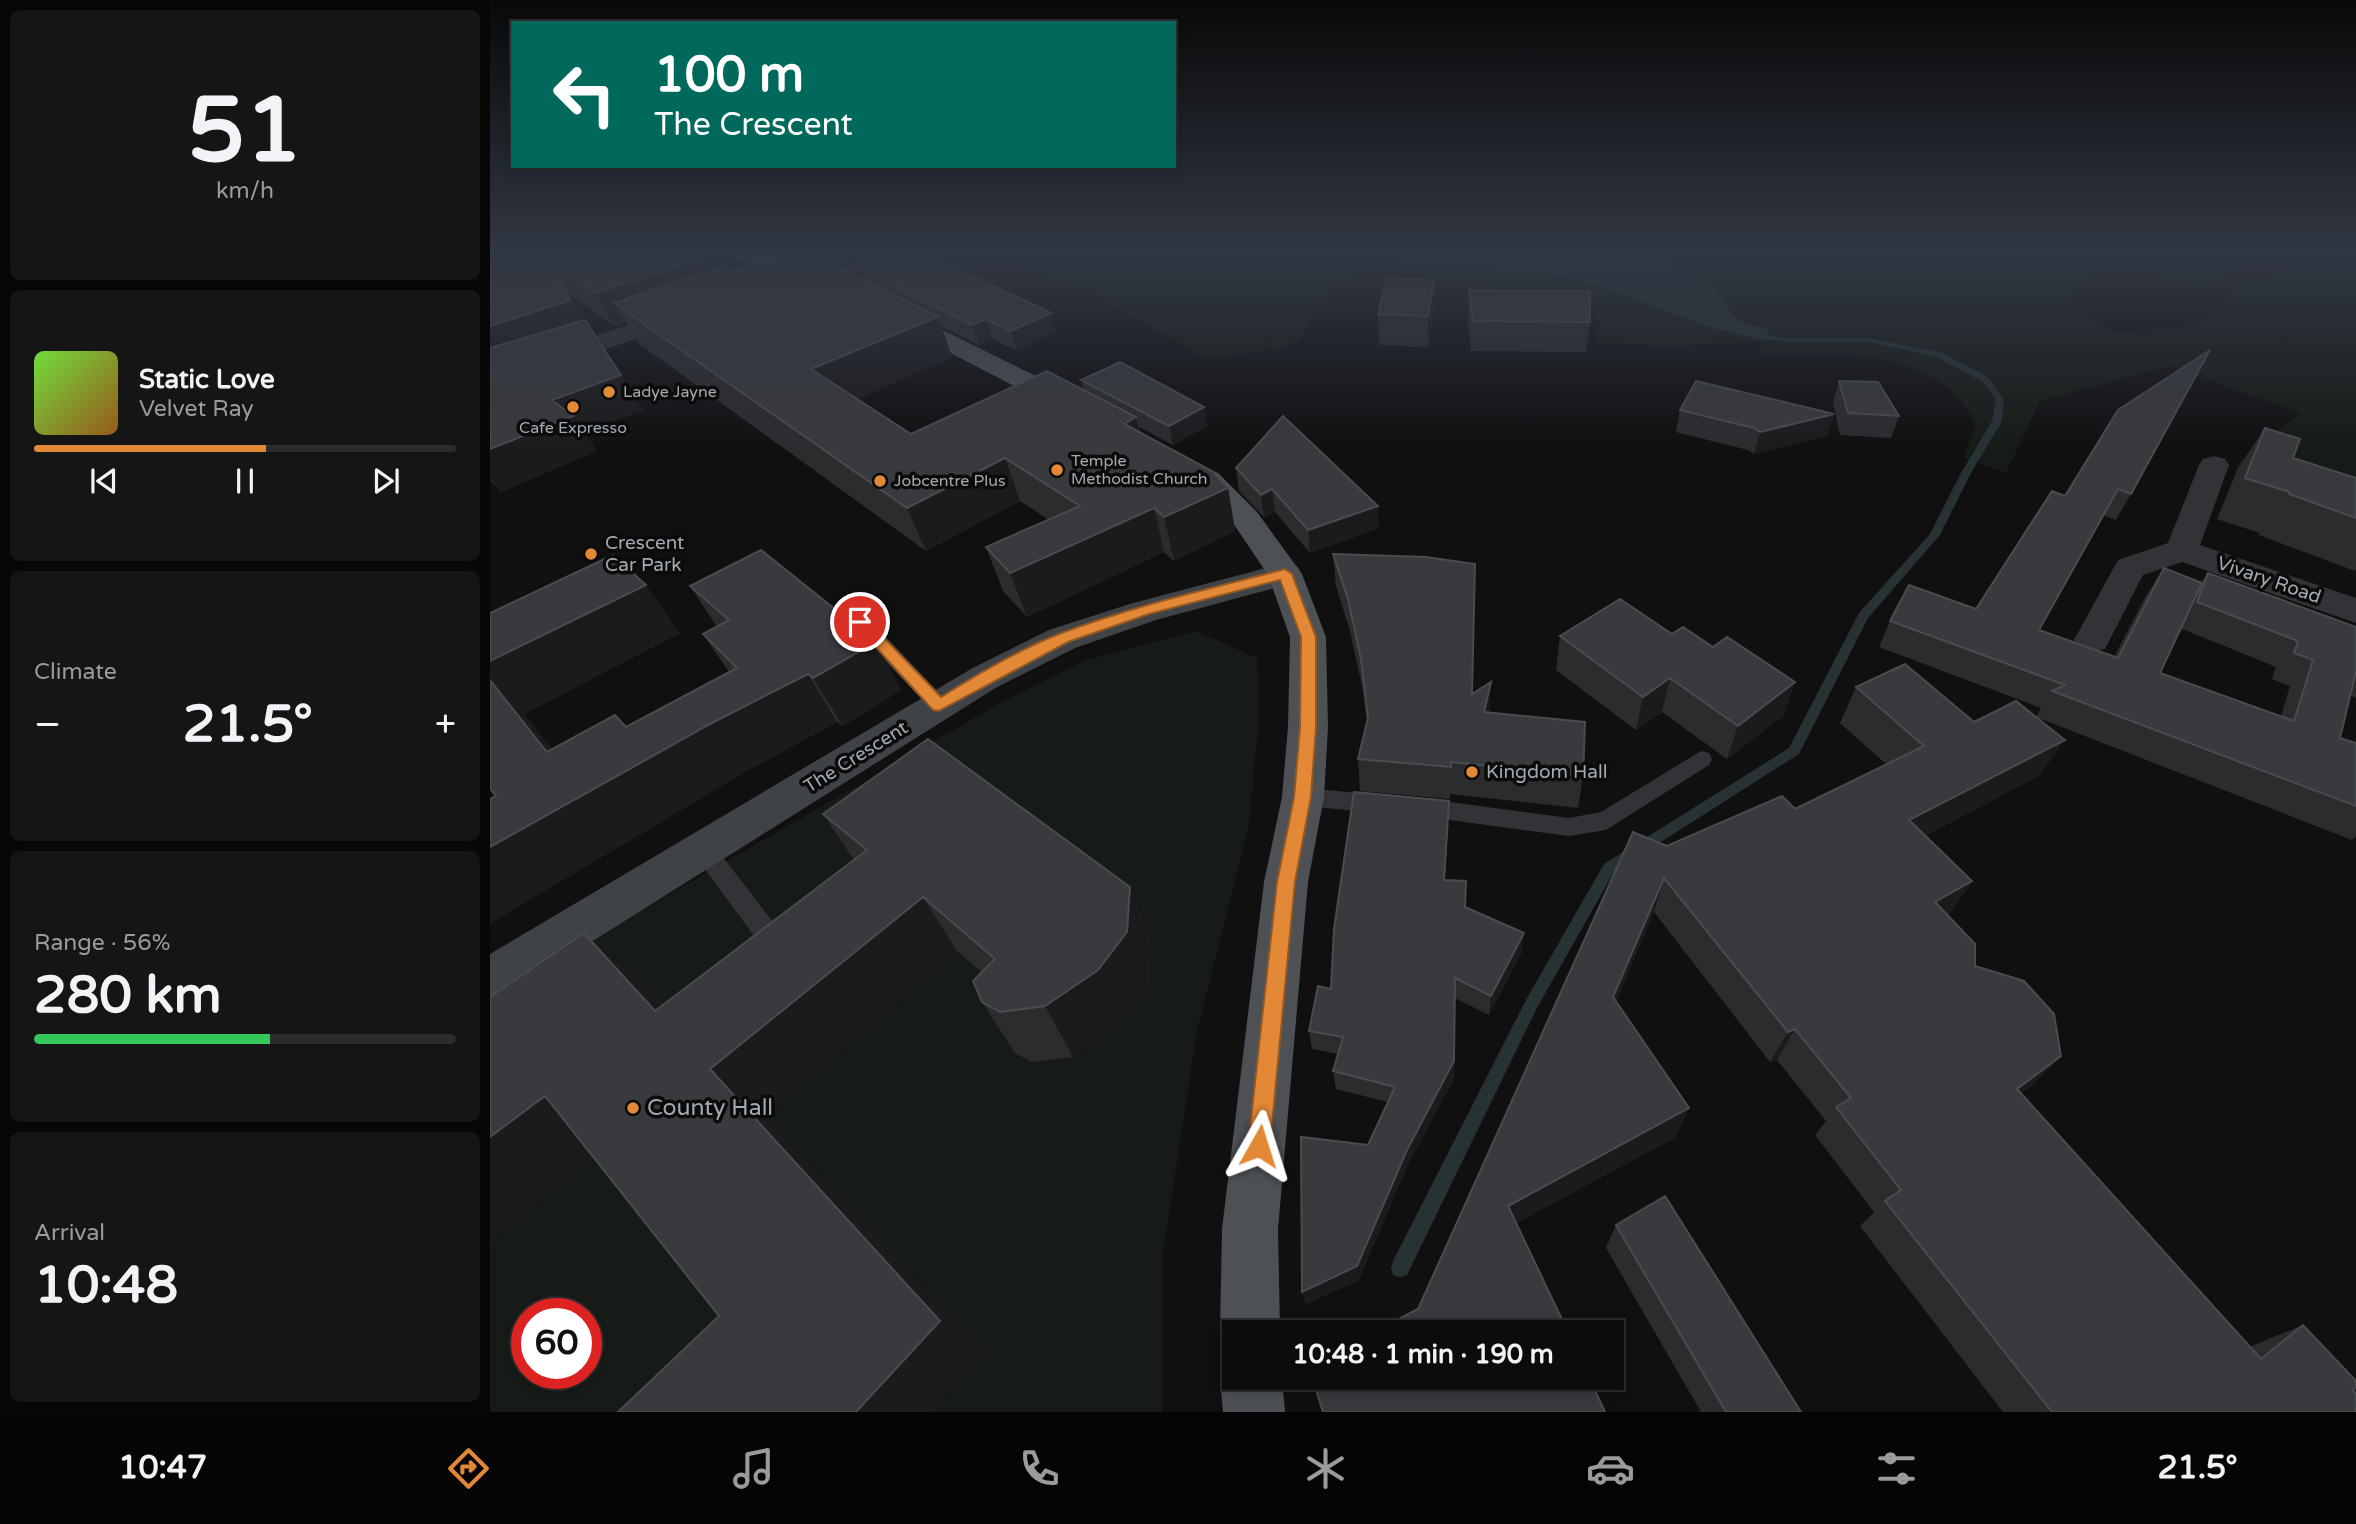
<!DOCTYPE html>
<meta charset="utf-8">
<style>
:root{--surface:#0c0c0d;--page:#151516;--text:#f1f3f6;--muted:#9a9b9d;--line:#2c2c2e;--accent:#e38836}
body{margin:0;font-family:"Varela Round",sans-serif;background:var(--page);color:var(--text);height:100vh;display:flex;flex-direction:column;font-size:26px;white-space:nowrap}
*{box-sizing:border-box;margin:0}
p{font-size:23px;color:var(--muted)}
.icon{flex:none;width:38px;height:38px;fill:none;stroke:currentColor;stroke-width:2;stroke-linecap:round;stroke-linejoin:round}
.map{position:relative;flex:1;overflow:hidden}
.details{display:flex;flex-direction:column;gap:10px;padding:10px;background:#070707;width:490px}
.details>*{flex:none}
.guide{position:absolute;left:21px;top:21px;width:665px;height:147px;border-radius:0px;box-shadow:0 4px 10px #0003,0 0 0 2px var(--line);background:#00695c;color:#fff;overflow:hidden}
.speed{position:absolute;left:21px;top:1298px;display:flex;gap:14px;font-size:35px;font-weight:700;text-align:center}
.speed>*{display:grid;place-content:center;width:91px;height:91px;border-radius:50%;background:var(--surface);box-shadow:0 4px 10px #0003,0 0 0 2px var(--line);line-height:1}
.speed .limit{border:10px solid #d22;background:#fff;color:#111}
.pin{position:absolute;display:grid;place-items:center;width:60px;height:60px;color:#fff;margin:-30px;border:4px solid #fff;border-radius:50%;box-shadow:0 2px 7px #0007}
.me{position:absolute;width:77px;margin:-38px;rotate:6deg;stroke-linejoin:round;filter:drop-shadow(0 0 5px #0008)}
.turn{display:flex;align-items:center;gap:24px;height:147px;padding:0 28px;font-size:32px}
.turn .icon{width:91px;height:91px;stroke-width:2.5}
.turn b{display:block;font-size:49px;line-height:60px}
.big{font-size:52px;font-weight:700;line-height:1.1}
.details .tile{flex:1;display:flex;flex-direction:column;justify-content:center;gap:10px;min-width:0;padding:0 24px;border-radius:10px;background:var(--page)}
.details .dial{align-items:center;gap:0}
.dial b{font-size:91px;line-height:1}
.song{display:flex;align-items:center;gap:21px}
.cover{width:84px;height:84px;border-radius:10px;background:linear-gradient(135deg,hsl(100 70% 55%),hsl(30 70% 35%))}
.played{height:7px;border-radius:4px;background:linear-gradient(90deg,var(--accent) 55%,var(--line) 55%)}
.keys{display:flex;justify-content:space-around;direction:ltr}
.heat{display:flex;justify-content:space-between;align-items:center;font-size:38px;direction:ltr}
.charge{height:10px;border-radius:5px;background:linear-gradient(90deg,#34c759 56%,var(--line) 0)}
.trip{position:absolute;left:732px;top:1320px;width:402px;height:70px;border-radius:0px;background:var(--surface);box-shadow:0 4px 10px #0003,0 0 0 2px var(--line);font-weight:700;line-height:70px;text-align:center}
.tab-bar{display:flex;height:112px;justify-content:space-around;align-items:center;background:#050505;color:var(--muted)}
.tab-bar .icon{width:49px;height:49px}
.tab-bar .current{color:var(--accent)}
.tab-bar b{font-size:32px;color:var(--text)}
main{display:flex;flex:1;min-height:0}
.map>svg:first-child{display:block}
.green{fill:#171b17;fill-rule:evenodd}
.water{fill:#283134}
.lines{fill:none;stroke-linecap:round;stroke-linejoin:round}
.stream{fill:#283134;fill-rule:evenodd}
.lane{fill:#313336;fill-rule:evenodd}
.street{fill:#313336;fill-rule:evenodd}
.secondary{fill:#3f4246;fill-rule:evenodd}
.primary{fill:#4d5055;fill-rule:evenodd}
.wall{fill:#2c2c2f;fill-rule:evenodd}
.shaded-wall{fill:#1b1b1d}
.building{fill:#393a3d;stroke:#494c4f;stroke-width:2}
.route{fill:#e38836;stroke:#945823;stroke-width:2}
.poi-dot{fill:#e38836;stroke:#0b0b0c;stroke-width:2.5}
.labels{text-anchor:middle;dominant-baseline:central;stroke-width:7;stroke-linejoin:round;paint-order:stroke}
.far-poi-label{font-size:16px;fill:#a2aab1;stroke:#0b0b0c;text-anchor:start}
.poi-label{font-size:19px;fill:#a2aab1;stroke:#0b0b0c;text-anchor:start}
.street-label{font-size:19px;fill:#a2aab1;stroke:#0b0b0c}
.near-poi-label{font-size:23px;fill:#a2aab1;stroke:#0b0b0c;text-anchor:start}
</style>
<main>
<section class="details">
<div class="tile dial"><b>51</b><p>km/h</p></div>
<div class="tile">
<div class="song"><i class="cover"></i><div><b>Static Love</b><p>Velvet Ray</p></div></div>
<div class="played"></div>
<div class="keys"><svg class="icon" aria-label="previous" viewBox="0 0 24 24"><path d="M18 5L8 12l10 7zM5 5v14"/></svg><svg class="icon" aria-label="pause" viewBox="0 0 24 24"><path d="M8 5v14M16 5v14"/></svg><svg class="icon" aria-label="next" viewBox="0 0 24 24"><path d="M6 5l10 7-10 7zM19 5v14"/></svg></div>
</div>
<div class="tile"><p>Climate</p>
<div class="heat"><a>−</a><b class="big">21.5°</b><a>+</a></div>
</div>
<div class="tile"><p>Range · 56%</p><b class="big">280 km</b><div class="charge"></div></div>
<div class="tile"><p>Arrival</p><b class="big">10:48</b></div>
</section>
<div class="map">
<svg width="1866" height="1412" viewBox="0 0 1866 1412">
<rect width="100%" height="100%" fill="#101011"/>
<path class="green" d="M 511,253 L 1718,253 L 1746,272 L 1731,278 L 1718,293 C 1686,281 1610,252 1586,289 L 1590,294 L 1575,301 L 1612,323 L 1618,332 C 1665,332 1701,334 1737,299 L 1739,286 L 1866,254 L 1866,501 L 1745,465 L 1810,413 L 1679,366 L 1550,401 L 1516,473 L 1474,458 L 1486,424 C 1479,414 1471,398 1460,390 C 1410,350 1333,351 1273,356 L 1269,342 L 1181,346 L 1106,343 L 1110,322 L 1090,292 L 954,282 L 923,272 L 900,271 L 850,280 L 806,343 L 786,349 L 716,359 L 606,295 L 514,261 Z
M 706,631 L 767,658 L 769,716 L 759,824 L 707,1031 L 672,1260 L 672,1412 L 0,1412 L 0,1003 L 109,935 L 505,706 L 596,660 ZM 37,1314 L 96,1314 L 96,1374 L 37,1374 Z"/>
<path class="water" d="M 887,253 L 1149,253 L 1197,269 L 1216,279 L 1247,320 L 1278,330 L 1278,341 L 1226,329 L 1092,280 L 1045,272 L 973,270 L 928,264 Z"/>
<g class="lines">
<path class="stream" d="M 1276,335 L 1297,338 L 1380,338 L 1453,353 L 1499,378 L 1514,400 L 1512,421 L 1481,473 L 1450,535 L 1378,618 L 1309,754 L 1124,872 L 1047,1008 L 917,1275 L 910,1277 L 903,1275 L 901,1268 L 903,1261 L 1037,998 L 1114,864 L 1299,748 L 1369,613 L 1440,534 L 1471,473 L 1502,421 L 1506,400 L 1493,382 L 1447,357 L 1380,342 L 1297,342 L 1276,339 Z"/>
<path class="lane" d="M 379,259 L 383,260 L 383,266 L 360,275 L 336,269 L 324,273 L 318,269 L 335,261 L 359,267 Z
M 370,615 L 377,617 L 456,700 L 459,705 L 456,710 L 449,713 L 442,710 L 363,627 L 360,622 L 363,617 Z
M 1211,751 L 1219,753 L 1222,759 L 1219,765 L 1116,830 L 1079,836 L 930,816 L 922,813 L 919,807 L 922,801 L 930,798 L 1079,818 L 1111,812 Z
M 813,788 L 891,795 L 899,798 L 902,804 L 899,810 L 891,813 L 813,806 L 805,803 L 802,797 L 805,791 Z
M 214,840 L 222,843 L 300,944 L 304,952 L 300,960 L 291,963 L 282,960 L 206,857 L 202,850 L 206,843 Z"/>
<path class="street" d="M 191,308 L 200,311 L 204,316 L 200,321 L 0,387 L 0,370 Z
M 1724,456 L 1735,459 L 1739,465 L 1710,545 L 1866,598 L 1866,623 L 1692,562 L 1653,575 L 1615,649 L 1602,652 L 1589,649 L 1584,640 L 1628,560 L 1678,543 L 1709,465 L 1713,459 Z"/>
<path class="secondary" d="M 795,563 L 807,566 L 812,574 L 807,582 L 666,620 L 585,648 L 507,687 L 17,995 L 0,1002 L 0,954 L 481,669 L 559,630 L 643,603 Z"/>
<path class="primary" d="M 243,253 L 275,253 L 342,278 L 346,283 L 342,288 L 334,290 L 326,288 L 246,258 Z
M 408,308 L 592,399 L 596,405 L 592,411 L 582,413 L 572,411 L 399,321 L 395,316 L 399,311 Z
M 702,462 L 728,473 L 767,512 L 812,574 L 836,637 L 838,727 L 834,797 L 818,882 L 788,1229 L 790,1332 L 744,1332 L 744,1377 L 792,1377 L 795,1412 L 733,1412 L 730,1377 L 741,1354 L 730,1332 L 732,1229 L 774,882 L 792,797 L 798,727 L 800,637 L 778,575 L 745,526 L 687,471 L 691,465 Z"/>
</g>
<path class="wall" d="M 0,253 L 215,258 L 221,270 L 238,270 L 376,282 L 372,270 L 375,270 L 371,260 L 359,264 L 317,253 L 440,253 L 449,260 L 561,313 L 566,332 L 527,351 L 502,339 L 489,345 L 451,326 L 462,357 L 368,399 L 421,434 L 594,390 L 591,380 L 714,407 L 717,426 L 683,445 L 649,427 L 650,432 L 738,488 L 745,531 L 684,561 L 674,552 L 537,617 L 513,591 L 496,547 L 559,520 L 530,501 L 436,551 L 148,343 L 136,322 L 124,326 L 74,289 L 153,410 L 94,432 L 107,451 L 11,492 L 0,480 Z
M 979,290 L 1100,322 L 1096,352 L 981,351 L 978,319 Z
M 944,310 L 938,347 L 889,345 L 888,314 Z
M 1349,381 L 1409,416 L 1401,438 L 1350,435 L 1343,402 Z
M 1190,410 L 1344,414 L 1337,436 L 1264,454 L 1258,450 L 1186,432 Z
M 1628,410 L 1641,494 L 1626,520 L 1613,515 L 1549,630 L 1624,657 L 1657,594 L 1674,568 L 1711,582 L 1718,573 L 1866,627 L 1866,698 L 1860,695 L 1850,738 L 1866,743 L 1866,836 L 1862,840 L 1546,717 L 1550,775 L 1435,836 L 1482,881 L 1458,916 L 1485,966 L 1571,1056 L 1541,1086 L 1531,1093 L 1760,1347 L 1764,1345 L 1813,1325 L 1863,1390 L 1866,1412 L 1513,1412 L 1370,1226 L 1384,1212 L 1325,1135 L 1336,1121 L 1287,1060 L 1280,1062 L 1164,912 L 1126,1001 L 1186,1137 L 1026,1223 L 928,1309 L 1177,846 L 1305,809 L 1397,765 L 1350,723 L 1366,687 L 1484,722 L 1546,717 L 1551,708 L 1389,647 L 1400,621 L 1486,609 L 1575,496 ZM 1690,628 L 1786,667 L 1782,679 L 1800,686 L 1791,716 L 1670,673 Z
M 1775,428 L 1803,458 L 1866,478 L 1866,569 L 1865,571 L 1769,535 L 1770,533 L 1727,519 L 1748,468 Z
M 746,468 L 889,528 L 820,553 L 785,512 L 774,517 L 749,491 Z
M 843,554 L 982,694 L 1001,682 L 999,713 L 1093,776 L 1088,808 L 960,794 L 960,799 L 870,791 L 868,759 L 877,723 L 873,691 L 860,631 L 846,586 Z
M 200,586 L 386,642 L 411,690 L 353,726 L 347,722 L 255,772 L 6,796 L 0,613 L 190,633 L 34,714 L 62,749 L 136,727 L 239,672 L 213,634 L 227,627 Z
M 1182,634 L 1223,647 L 1305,682 L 1293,716 L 1237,759 L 1172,712 L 1146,730 L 1066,670 L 1070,636 Z
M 333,814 L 640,887 L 660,942 L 658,985 L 632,1022 L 583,1057 L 542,1062 L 525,1053 L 492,1002 L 492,972 L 467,951 L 275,1117 L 494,1353 L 229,1316 L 154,986 L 172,1005 L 364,860 Z
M 958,822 L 955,880 L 975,907 L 1032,952 L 999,1015 L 965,998 L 964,1079 L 917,1166 L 869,1280 L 816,1304 L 812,1292 L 898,1102 L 846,1089 L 843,1071 L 848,1054 L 822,1049 L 819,1031 Z
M 1126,1225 L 1311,1412 L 1211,1412 L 1116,1248 Z"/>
<path class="shaded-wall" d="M 354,253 L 377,253 L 368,253 L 371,260 L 359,264 Z
M 215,258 L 231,290 L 124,303 L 136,322 L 124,326 L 105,293 Z
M 944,280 L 944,310 L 938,347 L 938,316 Z
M 81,300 L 102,333 L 0,368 L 0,326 Z
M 561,313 L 566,332 L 527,351 L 521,331 Z
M 448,317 L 462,357 L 341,411 L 321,369 Z
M 496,319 L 502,339 L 489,345 L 482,325 Z
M 131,375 L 153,410 L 94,432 L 107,451 L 11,492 L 0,478 L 0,449 L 62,400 Z
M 714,407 L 717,426 L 683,445 L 679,426 Z
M 1344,414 L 1337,436 L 1264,454 L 1270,432 Z
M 646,417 L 656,460 L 634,424 Z
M 515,458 L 530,501 L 436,551 L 417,508 Z
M 738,488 L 745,531 L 684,561 L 674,517 Z
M 782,489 L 785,512 L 774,517 L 771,495 Z
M 888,506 L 889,528 L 820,553 L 818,530 Z
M 664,508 L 674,552 L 537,617 L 520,573 Z
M 156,585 L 190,633 L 34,714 L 97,793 L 220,724 L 318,674 L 347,722 L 255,772 L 0,924 L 0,847 L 57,752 L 0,680 L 0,661 Z
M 386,642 L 411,690 L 353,726 L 323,678 Z
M 1180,678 L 1172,712 L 1146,730 L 1153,697 Z
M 1001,682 L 999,714 L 994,712 Z
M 1305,682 L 1293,716 L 1237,759 L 1248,726 Z
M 1575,740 L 1550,775 L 1399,855 L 1419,820 Z
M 1174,878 L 1164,912 L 1114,1028 L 1123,997 Z
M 1482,881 L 1459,915 L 1423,935 L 1445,902 Z
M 640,887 L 660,942 L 658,985 L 632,1022 L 583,1057 L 555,1006 Z
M 433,897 L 467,951 L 275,1117 L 494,1353 L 442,1412 L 366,1412 L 220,1069 Z
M 94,933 L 154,986 L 222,1061 L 165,1011 Z
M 1034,933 L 1032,952 L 999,1015 L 1001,996 Z
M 1305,1029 L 1287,1060 L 1280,1062 L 1298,1032 Z
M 1571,1056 L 1541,1086 L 1498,1118 L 1527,1089 Z
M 964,1061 L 964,1079 L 917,1166 L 869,1280 L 816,1304 L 812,1292 L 917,1150 Z
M 55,1096 L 124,1142 L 0,1242 L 0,1137 Z
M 1199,1108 L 1186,1137 L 1014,1230 L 1018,1206 Z"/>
<path class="building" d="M 0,253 L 208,253 L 215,258 L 105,293 L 51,255 L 81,300 L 0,326 Z
M 368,253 L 440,253 L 449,260 L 561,313 L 521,331 L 496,319 L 482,325 L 372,270 L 406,265 Z
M 322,257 L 346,266 L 448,317 L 321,369 L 421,434 L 557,371 L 646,417 L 634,424 L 722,471 L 738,488 L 674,517 L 664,508 L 520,573 L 496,547 L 590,506 L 515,458 L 417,508 L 124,303 L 233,266 L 238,270 Z
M 897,278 L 944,280 L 938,316 L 888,314 Z
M 979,290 L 1100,291 L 1100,322 L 983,321 Z
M 95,320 L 131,375 L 62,400 L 83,416 L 0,449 L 0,348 Z
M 1720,350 L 1641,494 L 1628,489 L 1549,630 L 1628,658 L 1674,568 L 1712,583 L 1670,673 L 1804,721 L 1823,660 L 1804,653 L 1808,641 L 1707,602 L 1718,573 L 1866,627 L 1866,671 L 1850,738 L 1866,743 L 1866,806 L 1562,691 L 1575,685 L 1400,621 L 1419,585 L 1486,609 L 1562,491 L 1575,496 L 1628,410 Z
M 630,362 L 714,407 L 679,426 L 591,380 Z
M 1206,381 L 1344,414 L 1270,432 L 1264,428 L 1190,410 Z
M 1349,381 L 1388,382 L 1409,416 L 1358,413 Z
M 793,416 L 888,506 L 818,530 L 782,489 L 771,495 L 746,468 Z
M 1775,428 L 1810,439 L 1803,458 L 1866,478 L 1866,518 L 1799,494 L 1800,492 L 1755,478 Z
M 271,550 L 386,642 L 323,678 L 318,674 L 220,724 L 0,847 L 0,799 L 6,796 L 0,788 L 0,680 L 57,752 L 125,715 L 136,727 L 247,668 L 213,634 L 239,620 L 200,586 Z
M 843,554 L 936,557 L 985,564 L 982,694 L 1001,682 L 994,712 L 1095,722 L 1093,776 L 961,762 L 961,767 L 868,759 L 878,718 L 871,659 L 858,599 Z
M 123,555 L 156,585 L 0,661 L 0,613 Z
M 1130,599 L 1182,634 L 1193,627 L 1223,647 L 1237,637 L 1305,682 L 1248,726 L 1180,678 L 1153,697 L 1070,636 Z
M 1415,664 L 1484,722 L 1526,701 L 1575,740 L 1419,820 L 1482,881 L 1445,902 L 1485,944 L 1485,966 L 1534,981 L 1564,1014 L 1571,1056 L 1527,1089 L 1771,1359 L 1813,1325 L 1866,1381 L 1866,1387 L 1863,1390 L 1866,1394 L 1866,1412 L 1562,1412 L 1395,1201 L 1411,1190 L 1346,1107 L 1361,1098 L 1305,1029 L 1298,1032 L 1174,878 L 1123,997 L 1199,1108 L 1018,1206 L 1078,1332 L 884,1332 L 928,1309 L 1143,832 L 1177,846 L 1292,796 L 1305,809 L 1434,746 L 1366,687 Z
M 438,739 L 640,887 L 637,932 L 608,970 L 555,1006 L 510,1012 L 492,1002 L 483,981 L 505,959 L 433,897 L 220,1069 L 450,1321 L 366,1412 L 128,1412 L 229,1316 L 55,1096 L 0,1137 L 0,997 L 94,933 L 165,1011 L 377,850 L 333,814 Z
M 864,792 L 959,801 L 954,880 L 976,881 L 975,907 L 1034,933 L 1001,996 L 965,978 L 964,1061 L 917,1150 L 867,1266 L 812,1292 L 811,1137 L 878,1145 L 905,1087 L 843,1071 L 853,1037 L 819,1031 L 828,986 L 841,989 L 844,929 Z
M 1175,1196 L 1311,1412 L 1236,1412 L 1126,1225 Z
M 822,1377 L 1099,1377 L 1115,1412 L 833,1412 Z"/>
<linearGradient id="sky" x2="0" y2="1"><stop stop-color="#090909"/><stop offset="0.56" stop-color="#313743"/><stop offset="1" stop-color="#313743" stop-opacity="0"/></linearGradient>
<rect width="1866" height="450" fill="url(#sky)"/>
<path class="route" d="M 795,569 L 802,574 L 826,637 L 826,727 L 821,797 L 805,882 L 780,1146 L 777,1154 L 769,1157 L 761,1154 L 758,1146 L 787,882 L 804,797 L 810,727 L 811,637 L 790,580 L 659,614 L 578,642 L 449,711 L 443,710 L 363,622 L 370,617 L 376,619 L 451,697 C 488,674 528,650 569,634 C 642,606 719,589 795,569 Z"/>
<g class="poi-dot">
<circle cx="119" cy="392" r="7"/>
<circle cx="83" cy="407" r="7"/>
<circle cx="567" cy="470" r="7"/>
<circle cx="390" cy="481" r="7"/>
<circle cx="101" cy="554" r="7"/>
<circle cx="982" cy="772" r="7"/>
<circle cx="143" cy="1108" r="7"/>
</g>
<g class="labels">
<g class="far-poi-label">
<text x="133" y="392">Ladye Jayne</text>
<text x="83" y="428" text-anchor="middle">Cafe Expresso</text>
<text x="581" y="461">Temple<tspan x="581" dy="18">Methodist Church</tspan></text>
<text x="404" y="481">Jobcentre Plus</text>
</g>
<g class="poi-label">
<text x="115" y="543">Crescent<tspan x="115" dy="22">Car Park</tspan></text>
<text x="996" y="772">Kingdom Hall</text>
</g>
<g class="street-label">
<text transform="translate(1779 580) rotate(19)">Vivary Road</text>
<text transform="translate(366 757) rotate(-32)">The Crescent</text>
</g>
<g class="near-poi-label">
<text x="157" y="1108">County Hall</text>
</g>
</g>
</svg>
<div class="speed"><div class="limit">60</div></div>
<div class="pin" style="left:370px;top:622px;background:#d93025"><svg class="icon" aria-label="arrive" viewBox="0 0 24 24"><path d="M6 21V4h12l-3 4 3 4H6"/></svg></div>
<svg class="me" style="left:769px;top:1146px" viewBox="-20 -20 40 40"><path d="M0-17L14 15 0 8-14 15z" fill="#e38836" stroke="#fff" stroke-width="4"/></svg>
<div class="trip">10:48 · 1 min · 190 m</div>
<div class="guide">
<div class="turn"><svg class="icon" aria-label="left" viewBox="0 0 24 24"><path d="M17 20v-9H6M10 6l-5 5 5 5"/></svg><div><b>100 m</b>The Crescent</div></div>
</div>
</div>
</main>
<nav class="tab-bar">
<b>10:47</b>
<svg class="icon current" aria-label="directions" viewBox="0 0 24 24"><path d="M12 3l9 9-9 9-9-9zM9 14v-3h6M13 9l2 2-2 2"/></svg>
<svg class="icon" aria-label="music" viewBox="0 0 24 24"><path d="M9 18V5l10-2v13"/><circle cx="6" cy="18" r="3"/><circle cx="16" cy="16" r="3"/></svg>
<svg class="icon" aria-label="phone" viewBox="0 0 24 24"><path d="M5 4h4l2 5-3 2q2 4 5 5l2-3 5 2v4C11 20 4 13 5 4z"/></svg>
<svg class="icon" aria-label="climate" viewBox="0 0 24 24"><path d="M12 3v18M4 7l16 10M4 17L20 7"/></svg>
<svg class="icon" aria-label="car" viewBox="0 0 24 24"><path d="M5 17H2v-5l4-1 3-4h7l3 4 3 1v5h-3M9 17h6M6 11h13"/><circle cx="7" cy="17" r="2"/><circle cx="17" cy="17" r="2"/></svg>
<svg class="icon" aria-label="filters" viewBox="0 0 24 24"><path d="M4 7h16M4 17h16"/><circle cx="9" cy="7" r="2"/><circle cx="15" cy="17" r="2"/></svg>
<b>21.5°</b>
</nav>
